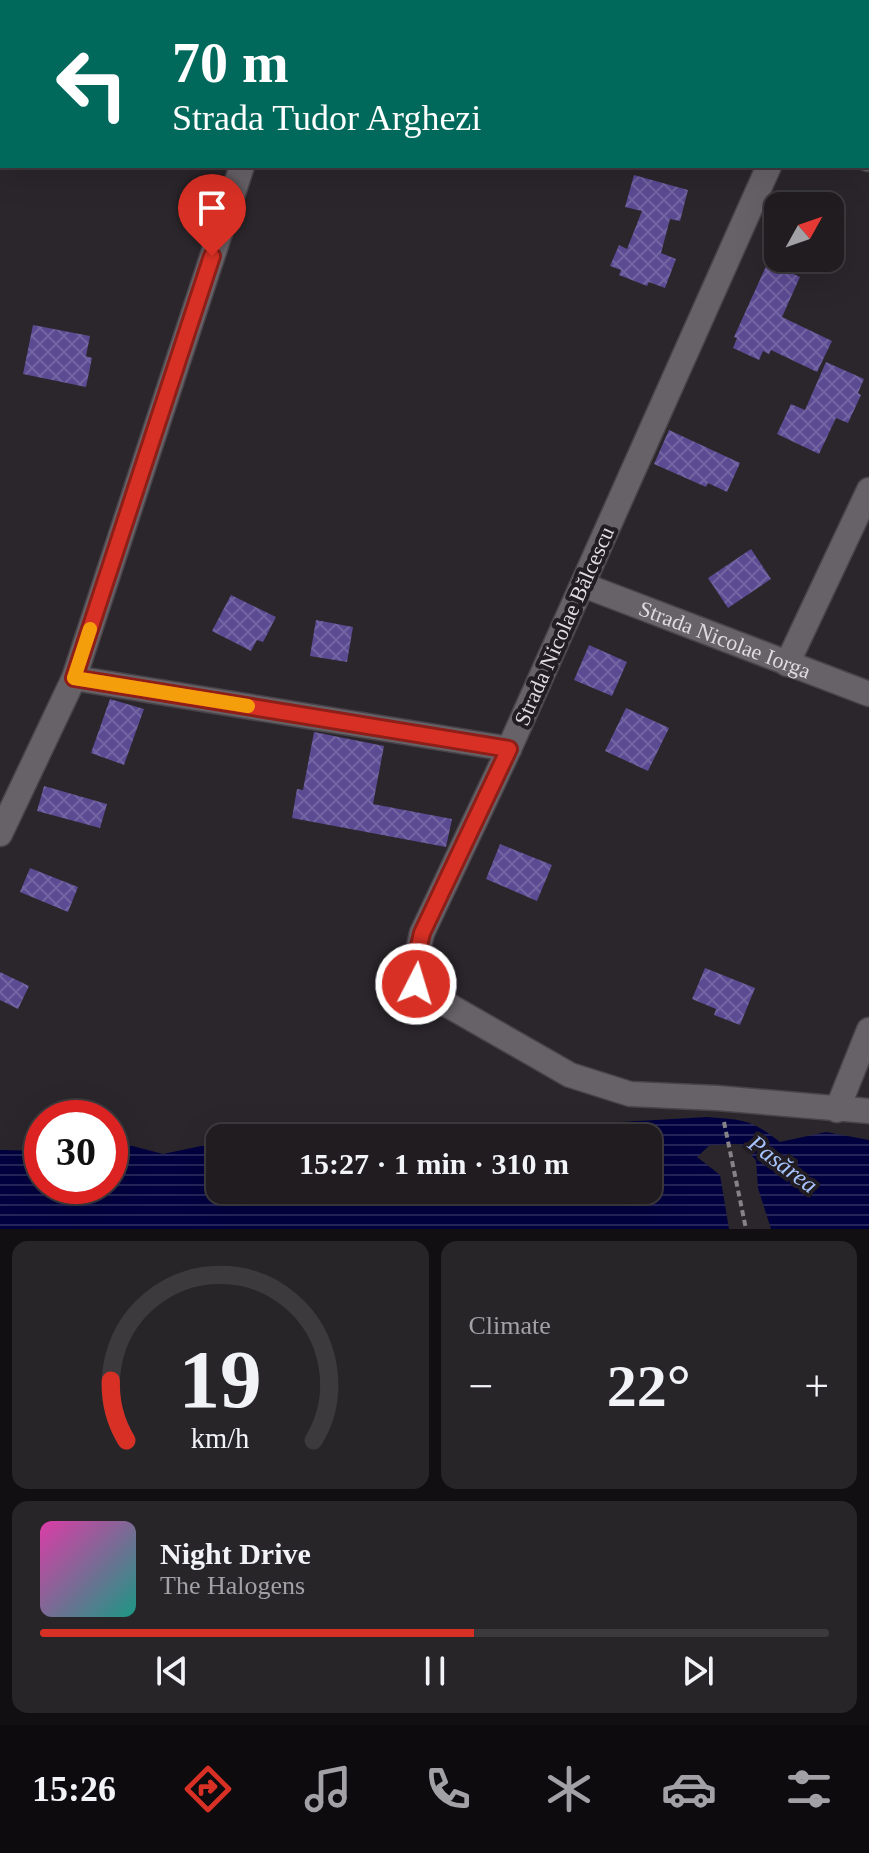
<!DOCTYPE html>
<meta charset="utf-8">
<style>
:root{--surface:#201c20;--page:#282529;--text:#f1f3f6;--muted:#a2a1a5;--line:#3d3a3e;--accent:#d93025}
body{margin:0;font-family:Georgia,serif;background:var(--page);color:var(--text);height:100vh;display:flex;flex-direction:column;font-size:30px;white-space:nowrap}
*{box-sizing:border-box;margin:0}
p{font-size:26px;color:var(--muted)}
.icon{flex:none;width:44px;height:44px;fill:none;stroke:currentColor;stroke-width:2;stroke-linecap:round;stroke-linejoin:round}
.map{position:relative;height:1229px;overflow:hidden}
.sheet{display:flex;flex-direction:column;gap:12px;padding:12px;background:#120f12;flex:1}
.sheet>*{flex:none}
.banner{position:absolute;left:0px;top:0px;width:870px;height:168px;box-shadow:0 8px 32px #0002,0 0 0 2px var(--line);background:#00695c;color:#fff;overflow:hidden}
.needle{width:52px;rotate:50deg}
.fabs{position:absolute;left:764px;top:192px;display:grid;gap:16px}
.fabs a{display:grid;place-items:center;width:80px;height:80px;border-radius:16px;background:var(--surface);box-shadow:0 8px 32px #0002,0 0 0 2px var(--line);font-size:40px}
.speed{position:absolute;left:24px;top:1100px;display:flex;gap:16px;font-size:40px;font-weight:700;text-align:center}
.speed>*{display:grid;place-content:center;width:104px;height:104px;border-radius:50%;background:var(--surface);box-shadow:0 8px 32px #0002,0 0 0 2px var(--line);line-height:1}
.speed .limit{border:12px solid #d22;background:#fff;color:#111}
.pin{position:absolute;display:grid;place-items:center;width:68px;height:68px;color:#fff;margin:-82px -34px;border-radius:50% 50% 50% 0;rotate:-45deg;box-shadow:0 0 8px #0007}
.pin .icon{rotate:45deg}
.me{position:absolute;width:88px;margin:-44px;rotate:5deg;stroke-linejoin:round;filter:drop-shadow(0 0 6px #0008)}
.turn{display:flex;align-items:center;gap:28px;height:168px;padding:0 40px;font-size:36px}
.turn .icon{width:104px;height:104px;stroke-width:2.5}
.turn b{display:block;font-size:56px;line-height:68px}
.big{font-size:60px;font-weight:700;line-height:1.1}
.sheet .widget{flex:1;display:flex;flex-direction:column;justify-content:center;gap:12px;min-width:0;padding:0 28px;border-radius:16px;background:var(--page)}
.sheet .dial{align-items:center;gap:0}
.dial svg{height:208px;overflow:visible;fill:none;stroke:var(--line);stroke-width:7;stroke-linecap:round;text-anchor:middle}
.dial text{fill:var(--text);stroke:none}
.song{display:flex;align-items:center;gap:24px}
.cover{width:96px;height:96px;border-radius:12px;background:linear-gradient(135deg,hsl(320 70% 55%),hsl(170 70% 35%))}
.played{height:8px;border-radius:4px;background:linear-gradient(90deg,var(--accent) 55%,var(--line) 55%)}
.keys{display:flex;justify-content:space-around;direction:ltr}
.heat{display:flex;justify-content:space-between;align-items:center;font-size:44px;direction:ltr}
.sheet .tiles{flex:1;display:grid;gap:12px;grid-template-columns:1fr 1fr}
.widget:last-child{grid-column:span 2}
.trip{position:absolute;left:206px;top:1124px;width:456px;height:80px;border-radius:16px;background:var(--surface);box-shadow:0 8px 32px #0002,0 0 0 2px var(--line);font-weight:700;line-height:80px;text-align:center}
.dock{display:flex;height:128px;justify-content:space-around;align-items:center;background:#0d0b0d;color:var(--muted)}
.dock .icon{width:56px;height:56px}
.dock .active{color:var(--accent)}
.dock b{font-size:36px;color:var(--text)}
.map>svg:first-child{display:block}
.water{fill:url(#water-rules)}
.building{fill:url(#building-cross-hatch)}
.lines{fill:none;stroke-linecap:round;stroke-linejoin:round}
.minor-casing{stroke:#484449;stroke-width:27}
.path{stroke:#868387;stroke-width:4;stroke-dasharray:6 4;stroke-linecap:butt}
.minor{stroke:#676268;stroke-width:24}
.route-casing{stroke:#8d1f18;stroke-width:20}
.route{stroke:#d93025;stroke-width:14}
.slow{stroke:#f59e0b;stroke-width:14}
.labels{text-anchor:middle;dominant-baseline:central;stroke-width:8;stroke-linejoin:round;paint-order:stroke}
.street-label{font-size:22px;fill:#dedbde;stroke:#211d22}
.water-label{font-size:24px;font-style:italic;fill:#a8c4fe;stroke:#211d22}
</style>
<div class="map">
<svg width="869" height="1229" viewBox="0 0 869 1229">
<defs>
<pattern id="water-rules" width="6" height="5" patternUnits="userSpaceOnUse" patternTransform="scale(2)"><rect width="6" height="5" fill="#00003f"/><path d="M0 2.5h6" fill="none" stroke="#25255a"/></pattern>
<pattern id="building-cross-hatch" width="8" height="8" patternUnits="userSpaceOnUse" patternTransform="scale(2)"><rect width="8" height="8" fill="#5c4a93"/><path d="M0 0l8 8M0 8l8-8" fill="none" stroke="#7364a2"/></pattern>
</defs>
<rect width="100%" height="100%" fill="#2a262b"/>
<path class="water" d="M 707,1117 C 743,1120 751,1119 780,1142 L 826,1132 L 869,1140 L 869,1229 L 771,1229 L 758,1188 L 756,1160 L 740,1144 L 710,1145 L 697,1157 L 720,1175 L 729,1229 L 0,1229 L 0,1150 L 42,1151 L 42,1186 L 110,1186 L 110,1143 L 117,1142 L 163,1154 L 220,1142 L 220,1190 L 648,1190 L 648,1138 L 235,1138 L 279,1128 L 553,1126 Z"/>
<path class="building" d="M 634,175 L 688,190 L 680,221 L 670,219 L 661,253 L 676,259 L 665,288 L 649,282 L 647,286 L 619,275 L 621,270 L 610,266 L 619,245 L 627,249 L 642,211 L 625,207 Z
M 768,262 L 800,277 L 782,317 L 832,341 L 817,372 L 771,350 L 769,354 L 763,351 L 759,360 L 733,348 L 737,338 L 734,337 Z
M 33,325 L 90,336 L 86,356 L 92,358 L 86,387 L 23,374 Z
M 826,362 L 864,379 L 858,393 L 861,395 L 848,423 L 836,418 L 819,454 L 777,434 L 791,404 L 805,410 Z
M 669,430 L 740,463 L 727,492 L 708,483 L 706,487 L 654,464 Z
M 751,549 L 771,579 L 728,608 L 708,578 Z
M 231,595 L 276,617 L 263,642 L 257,640 L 251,651 L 212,631 Z
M 316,620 L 353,627 L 347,662 L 310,656 Z
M 589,645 L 627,662 L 612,696 L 574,680 Z
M 110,699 L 144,709 L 124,765 L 91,753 Z
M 626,708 L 669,728 L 648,771 L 605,751 Z
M 314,732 L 384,746 L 373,804 L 452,819 L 446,847 L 292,818 L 297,789 L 303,790 Z
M 44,786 L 107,804 L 100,828 L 37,811 Z
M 500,844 L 552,865 L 537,901 L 486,879 Z
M 30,868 L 78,887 L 68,912 L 20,892 Z
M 705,968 L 755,988 L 740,1025 L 714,1015 L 716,1009 L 692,999 Z
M 0,972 L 29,986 L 18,1009 L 0,1000 Z"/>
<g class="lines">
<defs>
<g id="minor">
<path d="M 704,0 L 708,2"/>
<path d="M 295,2 L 296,0"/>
<path d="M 842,2 L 843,0"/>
<path d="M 868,159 L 869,159"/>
<path d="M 769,166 L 509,749 L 422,933 L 414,968 L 416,984 L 432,996 L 570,1075 L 630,1094 L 717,1098 L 869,1111"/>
<path id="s1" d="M 583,585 L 869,694"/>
<path d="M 787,664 L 869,490"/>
<path d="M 74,678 L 509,749"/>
<path d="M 0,834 L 74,678 L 242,166"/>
<path d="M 837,1110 L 869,1030"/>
</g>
</defs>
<use href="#minor" class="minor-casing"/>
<path class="path" d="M 724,1122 L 746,1229"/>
<use href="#minor" class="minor"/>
</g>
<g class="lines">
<defs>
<path id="route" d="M 212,256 L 74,678 L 509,749 L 422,933 L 414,968 L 416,984"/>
</defs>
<use href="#route" class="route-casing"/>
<use href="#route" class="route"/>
<path class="slow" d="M 90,629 L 74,678 L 248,706"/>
</g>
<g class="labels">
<g class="street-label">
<text transform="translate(564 626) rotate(-66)">Strada Nicolae Bălcescu</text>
<text stroke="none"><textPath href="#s1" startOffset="152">Strada Nicolae Iorga</textPath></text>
</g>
<g class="water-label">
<text transform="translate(783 1164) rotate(37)">Pasărea</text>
</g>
</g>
</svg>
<div class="fabs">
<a><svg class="needle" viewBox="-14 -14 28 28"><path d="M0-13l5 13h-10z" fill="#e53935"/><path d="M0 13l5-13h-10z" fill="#a2a1a5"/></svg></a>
</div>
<div class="speed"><div class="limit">30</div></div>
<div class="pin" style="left:212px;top:256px;background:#d93025"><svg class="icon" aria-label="arrive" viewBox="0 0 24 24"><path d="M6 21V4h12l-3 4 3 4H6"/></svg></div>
<svg class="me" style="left:416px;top:984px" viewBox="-20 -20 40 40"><circle r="17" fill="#d93025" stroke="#fff" stroke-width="3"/><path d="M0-11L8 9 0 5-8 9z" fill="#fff"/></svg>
<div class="trip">15:27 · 1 min · 310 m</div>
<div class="banner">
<div class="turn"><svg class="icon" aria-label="left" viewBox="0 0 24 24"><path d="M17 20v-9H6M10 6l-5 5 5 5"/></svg><div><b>70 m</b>Strada Tudor Arghezi</div></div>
</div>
</div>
<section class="sheet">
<div class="tiles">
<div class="widget dial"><svg viewBox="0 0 100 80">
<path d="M14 69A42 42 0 1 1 86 69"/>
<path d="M14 69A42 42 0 0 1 8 46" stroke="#d93025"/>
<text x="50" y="56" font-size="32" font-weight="700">19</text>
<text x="50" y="72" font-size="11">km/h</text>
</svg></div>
<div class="widget"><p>Climate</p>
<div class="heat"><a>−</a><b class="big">22°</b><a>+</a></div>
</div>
<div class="widget">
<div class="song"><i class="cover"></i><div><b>Night Drive</b><p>The Halogens</p></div></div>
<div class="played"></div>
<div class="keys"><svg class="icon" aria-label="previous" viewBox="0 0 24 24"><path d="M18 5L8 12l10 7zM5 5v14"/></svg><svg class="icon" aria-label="pause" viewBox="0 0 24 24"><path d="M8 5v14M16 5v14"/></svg><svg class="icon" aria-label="next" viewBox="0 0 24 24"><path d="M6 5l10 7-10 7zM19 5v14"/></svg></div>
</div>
</div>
</section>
<nav class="dock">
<b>15:26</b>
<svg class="icon active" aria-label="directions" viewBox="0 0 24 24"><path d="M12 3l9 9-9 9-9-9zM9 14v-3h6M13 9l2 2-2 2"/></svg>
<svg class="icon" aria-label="music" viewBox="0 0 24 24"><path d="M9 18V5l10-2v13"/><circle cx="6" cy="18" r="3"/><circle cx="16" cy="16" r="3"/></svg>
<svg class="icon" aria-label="phone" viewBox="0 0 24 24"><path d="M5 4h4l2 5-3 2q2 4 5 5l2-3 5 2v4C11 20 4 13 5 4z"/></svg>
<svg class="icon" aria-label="climate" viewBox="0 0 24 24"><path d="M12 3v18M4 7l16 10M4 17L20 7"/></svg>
<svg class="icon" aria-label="car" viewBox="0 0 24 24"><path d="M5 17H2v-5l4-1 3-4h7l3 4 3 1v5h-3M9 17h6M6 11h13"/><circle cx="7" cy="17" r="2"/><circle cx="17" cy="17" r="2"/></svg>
<svg class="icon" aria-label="filters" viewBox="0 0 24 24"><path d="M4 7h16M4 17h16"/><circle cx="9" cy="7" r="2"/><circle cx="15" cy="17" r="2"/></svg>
</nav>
